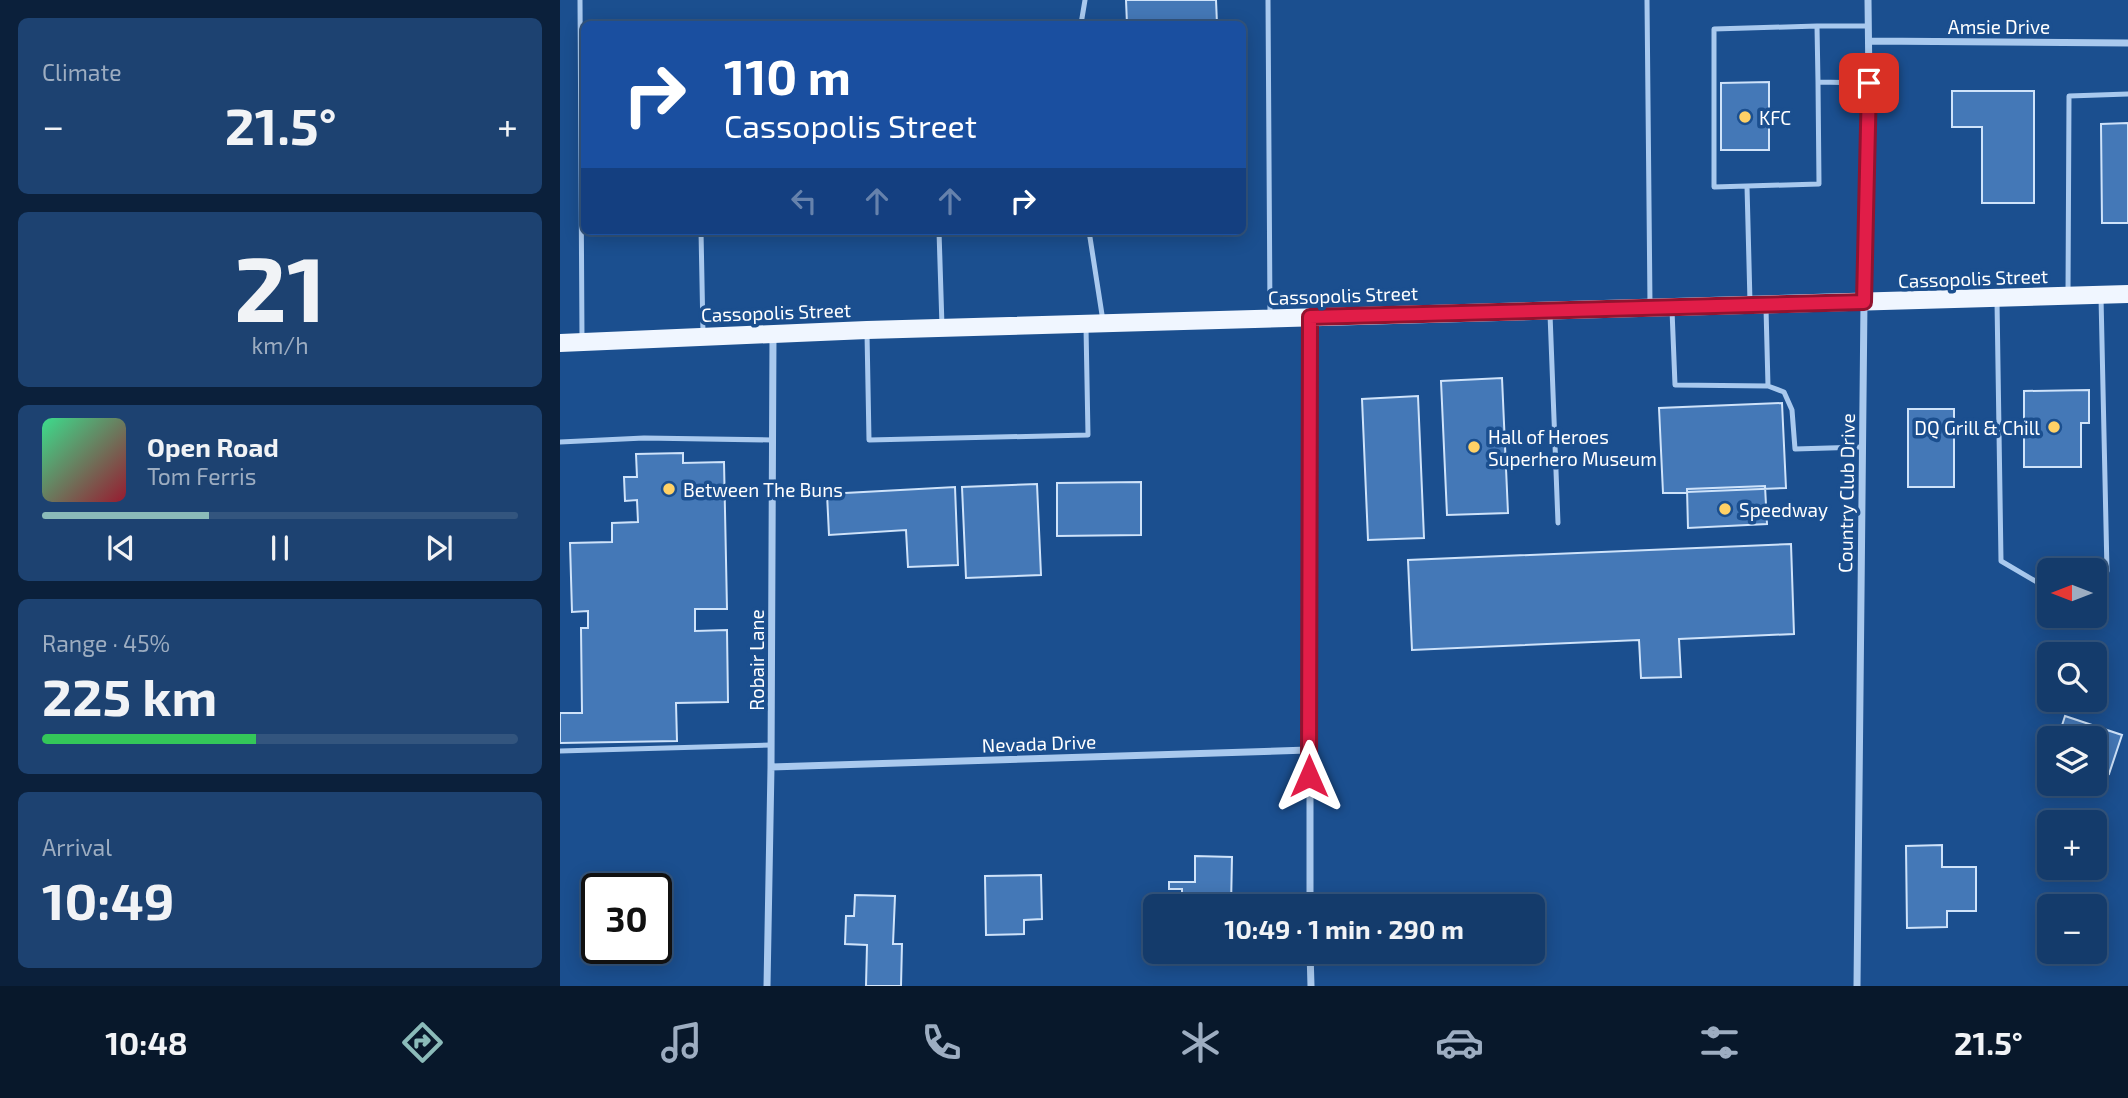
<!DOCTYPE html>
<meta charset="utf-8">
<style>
:root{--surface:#143b6b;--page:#1d4271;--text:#f1f3f6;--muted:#9dadc1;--line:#33557e;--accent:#8bbbb9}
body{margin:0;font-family:"Exo 2",sans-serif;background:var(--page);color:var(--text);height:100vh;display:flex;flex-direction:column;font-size:26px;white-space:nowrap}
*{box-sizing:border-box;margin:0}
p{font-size:23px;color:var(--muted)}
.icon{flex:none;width:38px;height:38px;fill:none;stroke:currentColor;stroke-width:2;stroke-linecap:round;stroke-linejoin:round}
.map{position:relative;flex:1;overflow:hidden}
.sheet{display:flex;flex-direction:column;gap:18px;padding:18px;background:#0b203b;width:560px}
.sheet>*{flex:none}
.banner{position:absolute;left:21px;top:21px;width:665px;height:214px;border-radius:10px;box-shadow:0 4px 18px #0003,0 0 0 2px var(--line);background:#1a4fa0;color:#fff;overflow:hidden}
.needle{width:46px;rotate:270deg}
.fabs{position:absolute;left:1477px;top:558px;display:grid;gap:14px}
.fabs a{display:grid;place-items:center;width:70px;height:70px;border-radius:10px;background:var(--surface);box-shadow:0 4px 18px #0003,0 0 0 2px var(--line);font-size:35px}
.speed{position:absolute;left:21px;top:873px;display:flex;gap:14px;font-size:35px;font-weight:700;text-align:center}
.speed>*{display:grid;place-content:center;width:91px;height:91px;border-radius:50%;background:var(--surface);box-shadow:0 4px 18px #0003,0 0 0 2px var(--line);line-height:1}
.speed .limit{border:4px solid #111;border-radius:10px;background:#fff;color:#111}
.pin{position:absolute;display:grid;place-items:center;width:60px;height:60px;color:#fff;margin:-30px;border-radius:14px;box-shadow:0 4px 10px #0006}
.me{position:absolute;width:77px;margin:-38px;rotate:0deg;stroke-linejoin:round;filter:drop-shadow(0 0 5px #0008)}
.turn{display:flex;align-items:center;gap:24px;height:147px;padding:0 28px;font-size:32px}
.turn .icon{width:91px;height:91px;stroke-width:2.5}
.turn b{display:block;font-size:49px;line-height:60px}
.lanes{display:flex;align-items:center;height:66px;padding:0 28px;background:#0003;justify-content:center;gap:35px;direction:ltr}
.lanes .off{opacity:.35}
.big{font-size:52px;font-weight:700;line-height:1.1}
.sheet .card{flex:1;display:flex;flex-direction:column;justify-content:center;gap:10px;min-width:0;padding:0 24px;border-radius:10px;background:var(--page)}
.sheet .dial{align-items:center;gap:0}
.dial b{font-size:91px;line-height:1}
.song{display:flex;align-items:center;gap:21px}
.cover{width:84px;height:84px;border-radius:10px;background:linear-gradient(135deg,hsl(150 70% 55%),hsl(350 70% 35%))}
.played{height:7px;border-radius:4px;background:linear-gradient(90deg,var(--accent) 35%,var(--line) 35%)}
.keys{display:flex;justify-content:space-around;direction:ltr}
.heat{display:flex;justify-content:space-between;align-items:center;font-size:38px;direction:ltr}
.charge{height:10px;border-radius:5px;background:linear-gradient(90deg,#34c759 45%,var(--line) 0)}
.trip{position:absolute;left:583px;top:894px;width:402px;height:70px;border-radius:10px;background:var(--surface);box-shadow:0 4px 18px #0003,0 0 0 2px var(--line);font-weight:700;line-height:70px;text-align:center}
.menu{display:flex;height:112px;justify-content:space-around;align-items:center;background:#08182b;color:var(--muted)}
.menu .icon{width:49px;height:49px}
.menu .current{color:var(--accent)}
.menu b{font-size:32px;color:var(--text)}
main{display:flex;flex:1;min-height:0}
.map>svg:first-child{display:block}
.building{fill:#4478b7;stroke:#cfe3fa;stroke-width:2}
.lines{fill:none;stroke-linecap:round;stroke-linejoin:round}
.lane{stroke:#a9c9ee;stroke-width:5}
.street{stroke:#a9c9ee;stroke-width:7}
.primary{stroke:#f0f6ff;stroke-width:18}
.route-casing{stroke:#92132f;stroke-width:18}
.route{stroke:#e11d48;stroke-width:12}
.poi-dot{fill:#ffd166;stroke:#1b4f8f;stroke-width:2.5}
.labels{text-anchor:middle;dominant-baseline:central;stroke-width:7;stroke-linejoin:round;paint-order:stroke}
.street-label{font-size:19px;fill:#fff;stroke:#1b4f8f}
.poi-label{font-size:19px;fill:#fff;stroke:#1b4f8f;text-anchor:start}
</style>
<main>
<section class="sheet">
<div class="card"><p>Climate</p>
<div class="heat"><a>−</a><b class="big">21.5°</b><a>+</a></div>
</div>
<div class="card dial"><b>21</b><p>km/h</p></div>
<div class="card">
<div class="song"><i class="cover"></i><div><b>Open Road</b><p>Tom Ferris</p></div></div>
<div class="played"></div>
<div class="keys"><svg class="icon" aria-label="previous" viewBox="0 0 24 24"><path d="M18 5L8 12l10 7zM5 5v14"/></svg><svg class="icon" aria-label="pause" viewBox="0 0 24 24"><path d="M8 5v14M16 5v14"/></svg><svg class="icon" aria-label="next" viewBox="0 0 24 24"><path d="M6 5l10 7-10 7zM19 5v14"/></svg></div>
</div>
<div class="card"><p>Range · 45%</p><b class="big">225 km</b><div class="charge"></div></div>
<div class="card"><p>Arrival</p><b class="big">10:49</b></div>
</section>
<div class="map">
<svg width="1568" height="986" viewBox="0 0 1568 986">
<rect width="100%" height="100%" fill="#1b4f8f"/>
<path class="building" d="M 566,0 L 656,0 L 657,24 L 567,24 Z
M 1209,82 L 1209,150 L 1161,150 L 1161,83 Z
M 1392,91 L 1474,91 L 1474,203 L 1422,203 L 1422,127 L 1392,127 Z
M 1568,123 L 1568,223 L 1542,223 L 1541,124 Z
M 942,378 L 948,513 L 887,515 L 881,381 Z
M 1529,390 L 1529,423 L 1521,423 L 1521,467 L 1464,467 L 1464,391 Z
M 858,396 L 864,538 L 808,540 L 802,399 Z
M 1222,403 L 1226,488 L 1103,493 L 1099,408 Z
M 1348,409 L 1394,409 L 1394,487 L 1348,487 Z
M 123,453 L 123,463 L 164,462 L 167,609 L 135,609 L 135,631 L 167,630 L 168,702 L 116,703 L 117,741 L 0,743 L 0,713 L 22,713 L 21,628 L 28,628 L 28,611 L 12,612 L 10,543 L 52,542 L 52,523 L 78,522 L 77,500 L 65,501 L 64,477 L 77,477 L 76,454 Z
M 581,482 L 581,535 L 497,536 L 497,483 Z
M 477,484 L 481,575 L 406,578 L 402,487 Z
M 1205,486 L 1207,524 L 1128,528 L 1127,489 Z
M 395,487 L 398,565 L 348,567 L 346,530 L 269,535 L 267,494 Z
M 1231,544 L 1234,634 L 1119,639 L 1121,677 L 1081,678 L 1079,640 L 852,650 L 848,560 Z
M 1505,716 L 1562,735 L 1549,774 L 1535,769 L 1535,738 L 1498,738 Z
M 1382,845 L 1382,867 L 1416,867 L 1416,911 L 1387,911 L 1387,927 L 1347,928 L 1346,846 Z
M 635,856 L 672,857 L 671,906 L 636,906 L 636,902 L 622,902 L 622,889 L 609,889 L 609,882 L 635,882 Z
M 481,875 L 482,919 L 464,920 L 464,934 L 426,935 L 425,876 Z
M 295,895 L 335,896 L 333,944 L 342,944 L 341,986 L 306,986 L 307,945 L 285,944 L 286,916 L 294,916 Z"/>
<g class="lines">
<path class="lane" d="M 20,0 L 22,339
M 708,0 L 710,315
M 1087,0 L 1090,305
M 521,24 L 525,0
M 1258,82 L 1257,26 L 1308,26
M 1187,186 L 1154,187 L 1154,29 L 1257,26
M 141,231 L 143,333
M 379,231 L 382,326
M 529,231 L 543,321
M 1508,293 L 1509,96 L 1568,94
M 1437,301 L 1441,561 L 1482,585 L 1489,585
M 1190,302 L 1187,186 L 1259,184 L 1258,82 L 1309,83
M 1112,310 L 1115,385 L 1208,386 L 1206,308
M 990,314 L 998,523
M 307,333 L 309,440 L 528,435 L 526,327
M 1208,386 L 1224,392 L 1232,410 L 1235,449 L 1302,447
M 0,442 L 84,438 L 212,440
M 1535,576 L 1547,571 L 1541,297
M 0,751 L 211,745"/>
<path class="street" d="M 1309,41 L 1568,43
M 750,319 L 750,906
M 211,767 L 748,750
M 750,952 L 751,986
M 207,986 L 211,767 L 213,336
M 1297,986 L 1304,302 L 1309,83 L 1308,0"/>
<path class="primary" d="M 0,343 L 307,330 L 1568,294"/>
</g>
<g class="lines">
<defs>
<path id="route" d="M 749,776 L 750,317 L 1304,302 L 1309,83"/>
</defs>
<use href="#route" class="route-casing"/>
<use href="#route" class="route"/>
</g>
<g class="poi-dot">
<circle cx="1185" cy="117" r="7"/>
<circle cx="1494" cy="427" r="7"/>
<circle cx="914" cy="447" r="7"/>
<circle cx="109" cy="489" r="7"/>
<circle cx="1165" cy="509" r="7"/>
</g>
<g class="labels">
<g class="street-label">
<text x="1439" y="26">Amsie Drive</text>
<text transform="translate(1413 278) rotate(-2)">Cassopolis Street</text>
<text transform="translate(783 295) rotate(-2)">Cassopolis Street</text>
<text transform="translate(216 312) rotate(-2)">Cassopolis Street</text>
<text transform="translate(1286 493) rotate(-89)">Country Club Drive</text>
<text transform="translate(196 660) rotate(-90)">Robair Lane</text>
<text transform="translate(479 743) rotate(-2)">Nevada Drive</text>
</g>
<g class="poi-label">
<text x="1199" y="117">KFC</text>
<text x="1480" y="427" text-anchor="end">DQ Grill &amp; Chill</text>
<text x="928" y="436">Hall of Heroes<tspan x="928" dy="22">Superhero Museum</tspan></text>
<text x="123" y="489">Between The Buns</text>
<text x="1179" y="509">Speedway</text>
</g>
</g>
</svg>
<div class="fabs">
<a><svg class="needle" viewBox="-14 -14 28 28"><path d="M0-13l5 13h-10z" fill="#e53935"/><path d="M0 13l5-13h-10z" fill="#9dadc1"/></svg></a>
<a><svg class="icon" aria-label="search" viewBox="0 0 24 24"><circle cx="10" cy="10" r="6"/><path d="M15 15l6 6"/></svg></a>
<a><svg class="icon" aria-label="layers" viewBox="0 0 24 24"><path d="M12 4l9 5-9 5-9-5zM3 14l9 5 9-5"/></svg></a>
<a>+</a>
<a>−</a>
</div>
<div class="speed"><div class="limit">30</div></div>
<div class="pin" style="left:1309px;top:83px;background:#d93025"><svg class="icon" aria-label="arrive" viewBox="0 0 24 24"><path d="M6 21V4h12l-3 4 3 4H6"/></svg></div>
<svg class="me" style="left:749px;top:776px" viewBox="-20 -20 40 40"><path d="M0-17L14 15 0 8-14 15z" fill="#e11d48" stroke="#fff" stroke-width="4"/></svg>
<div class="trip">10:49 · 1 min · 290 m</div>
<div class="banner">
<div class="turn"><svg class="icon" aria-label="right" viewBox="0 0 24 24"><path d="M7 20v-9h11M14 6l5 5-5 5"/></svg><div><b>110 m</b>Cassopolis Street</div></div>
<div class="lanes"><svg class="icon off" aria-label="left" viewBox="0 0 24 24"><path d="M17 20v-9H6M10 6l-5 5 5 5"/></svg><svg class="icon off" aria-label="ahead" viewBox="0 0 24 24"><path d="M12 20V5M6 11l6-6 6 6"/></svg><svg class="icon off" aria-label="ahead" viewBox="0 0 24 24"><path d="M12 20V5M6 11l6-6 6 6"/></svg><svg class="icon" aria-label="right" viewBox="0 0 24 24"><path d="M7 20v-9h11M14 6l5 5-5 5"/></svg></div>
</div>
</div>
</main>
<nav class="menu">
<b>10:48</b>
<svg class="icon current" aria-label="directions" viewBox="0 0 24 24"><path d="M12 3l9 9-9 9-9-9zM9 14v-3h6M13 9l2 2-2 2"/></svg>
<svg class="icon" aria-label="music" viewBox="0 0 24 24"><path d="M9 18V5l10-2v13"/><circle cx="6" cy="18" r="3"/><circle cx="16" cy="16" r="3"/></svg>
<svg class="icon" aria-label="phone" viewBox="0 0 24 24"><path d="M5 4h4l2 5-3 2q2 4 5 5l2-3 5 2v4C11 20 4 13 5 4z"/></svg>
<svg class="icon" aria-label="climate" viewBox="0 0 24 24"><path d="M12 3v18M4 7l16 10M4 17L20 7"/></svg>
<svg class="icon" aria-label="car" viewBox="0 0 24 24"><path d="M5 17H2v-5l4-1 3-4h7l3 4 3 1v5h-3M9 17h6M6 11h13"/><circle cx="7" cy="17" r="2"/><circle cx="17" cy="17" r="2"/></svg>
<svg class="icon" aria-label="filters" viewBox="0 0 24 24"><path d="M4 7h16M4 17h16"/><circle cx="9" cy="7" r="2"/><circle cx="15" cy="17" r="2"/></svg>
<b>21.5°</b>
</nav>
